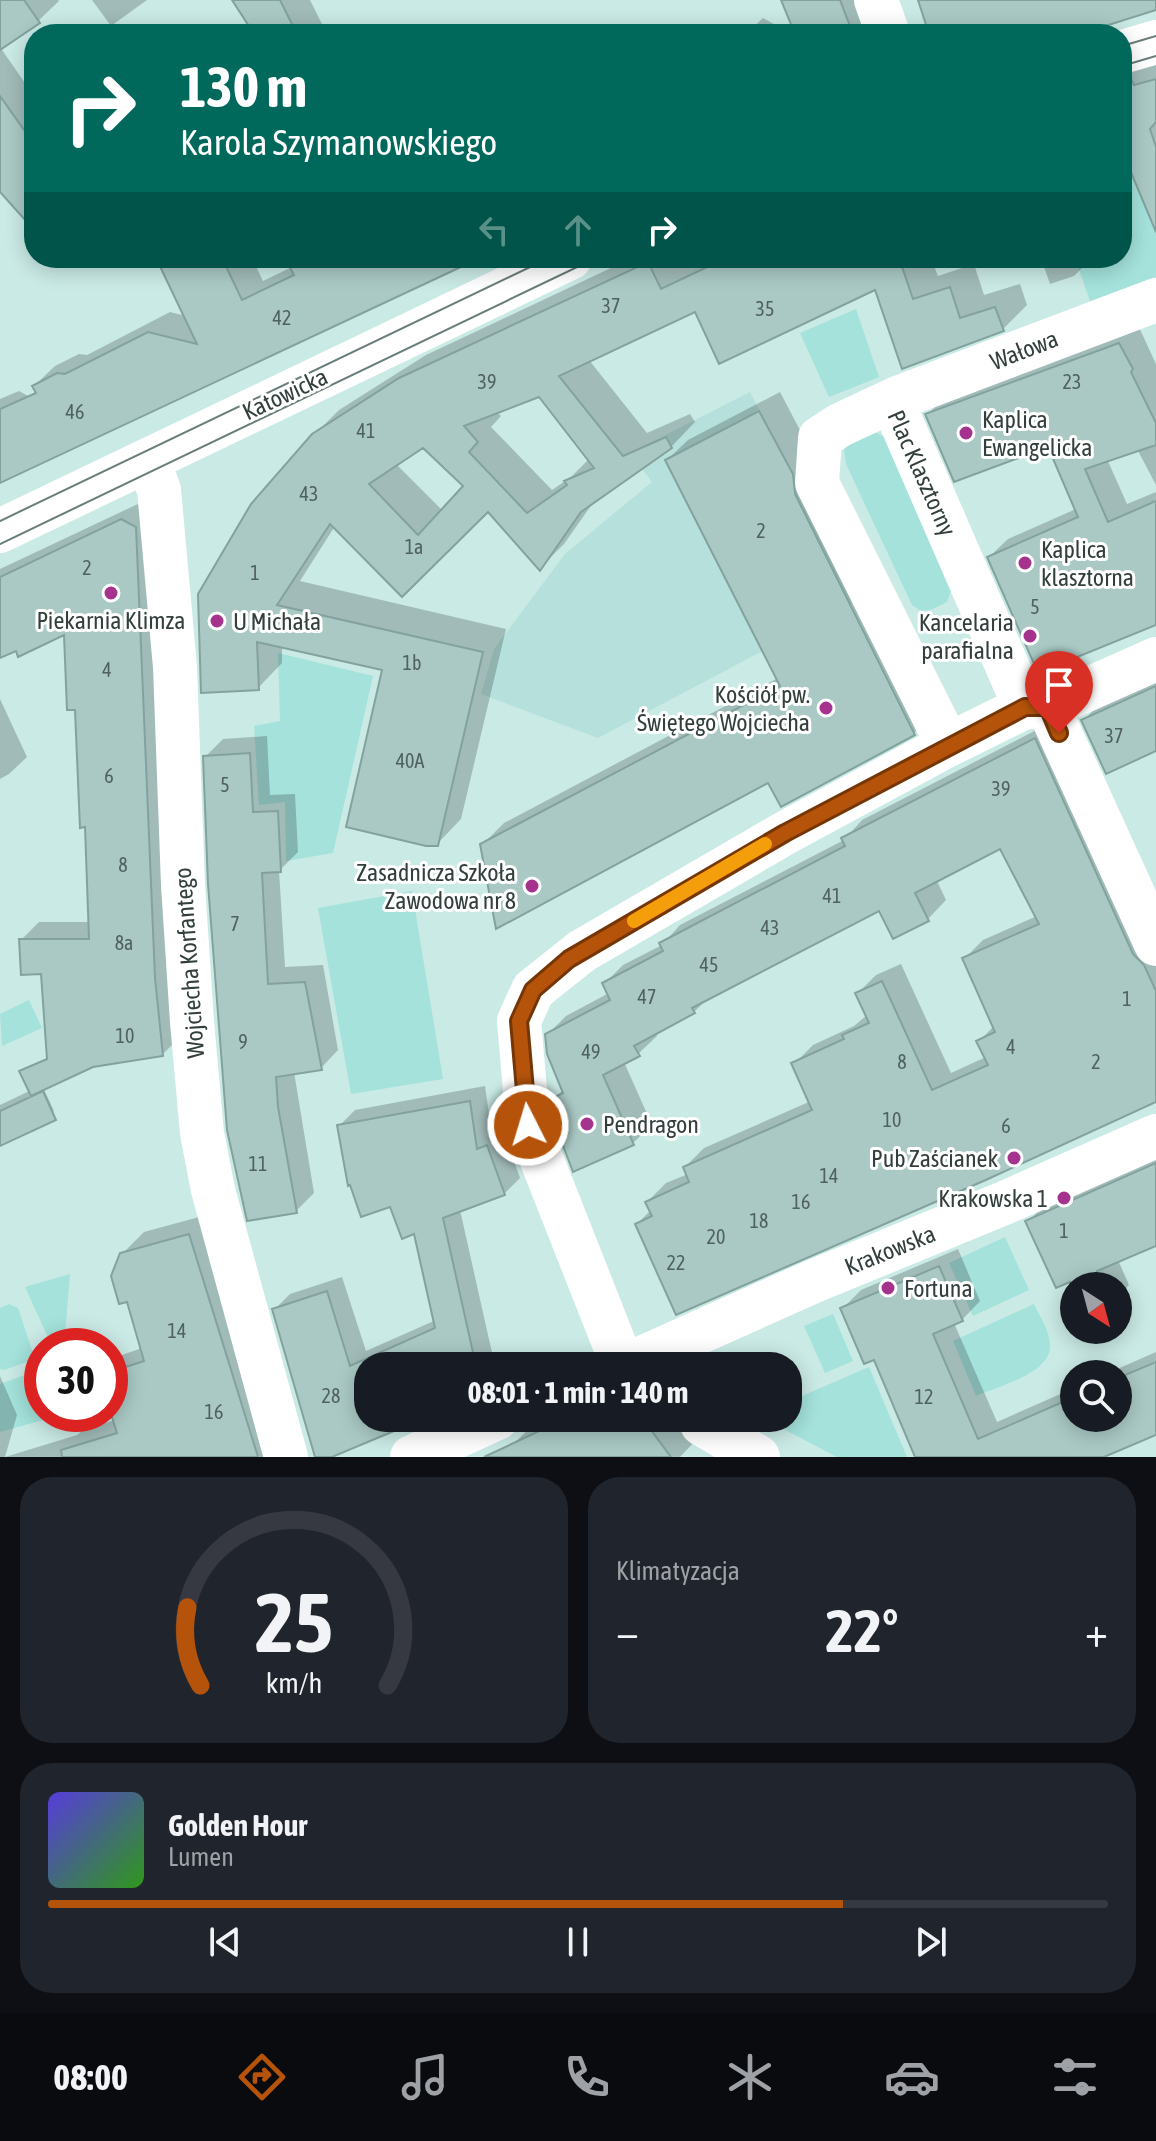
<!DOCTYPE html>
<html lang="pl">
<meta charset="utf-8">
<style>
:root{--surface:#171b24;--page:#20242c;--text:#f1f3f6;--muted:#9ea1a6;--line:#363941;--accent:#b45309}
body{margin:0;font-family:"Asap Condensed",sans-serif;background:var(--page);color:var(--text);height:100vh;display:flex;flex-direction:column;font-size:30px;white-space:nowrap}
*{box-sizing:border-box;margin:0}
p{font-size:26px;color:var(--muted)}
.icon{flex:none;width:44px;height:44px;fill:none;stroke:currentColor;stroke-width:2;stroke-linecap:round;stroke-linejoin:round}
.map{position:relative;height:1457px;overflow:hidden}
.details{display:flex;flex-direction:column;gap:20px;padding:20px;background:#0d0f14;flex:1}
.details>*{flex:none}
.hud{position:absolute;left:24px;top:24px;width:1108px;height:244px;border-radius:32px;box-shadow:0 4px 20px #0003;background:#00695c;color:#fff;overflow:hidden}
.needle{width:52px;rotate:144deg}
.buttons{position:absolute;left:1060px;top:1272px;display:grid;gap:16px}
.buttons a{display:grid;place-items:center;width:72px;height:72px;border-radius:50%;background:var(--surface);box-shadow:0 4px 20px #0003;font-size:40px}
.speed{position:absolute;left:24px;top:1328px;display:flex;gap:16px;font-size:40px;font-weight:700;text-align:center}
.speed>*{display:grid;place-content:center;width:104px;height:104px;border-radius:50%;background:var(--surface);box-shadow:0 4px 20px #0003;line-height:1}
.speed .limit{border:12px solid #d22;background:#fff;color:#111}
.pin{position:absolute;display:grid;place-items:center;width:68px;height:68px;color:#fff;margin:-82px -34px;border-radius:50% 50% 50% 0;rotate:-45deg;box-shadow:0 0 8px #0007}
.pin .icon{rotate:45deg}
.me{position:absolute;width:88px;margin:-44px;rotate:355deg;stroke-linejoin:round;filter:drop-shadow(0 0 6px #0008)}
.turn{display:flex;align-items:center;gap:28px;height:168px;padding:0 24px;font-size:36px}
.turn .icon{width:104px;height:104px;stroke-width:2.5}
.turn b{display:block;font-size:56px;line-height:68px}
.lanes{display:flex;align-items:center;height:76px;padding:0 24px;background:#0003;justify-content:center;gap:40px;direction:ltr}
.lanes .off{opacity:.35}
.big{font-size:60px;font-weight:700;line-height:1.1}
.details .tile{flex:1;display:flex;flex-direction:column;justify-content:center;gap:12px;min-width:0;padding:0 28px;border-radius:32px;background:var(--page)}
.details .dial{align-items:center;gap:0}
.dial svg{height:208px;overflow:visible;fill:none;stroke:var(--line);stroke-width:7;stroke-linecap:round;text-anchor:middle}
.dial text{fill:var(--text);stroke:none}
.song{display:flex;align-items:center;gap:24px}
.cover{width:96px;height:96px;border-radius:12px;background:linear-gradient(135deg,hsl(250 70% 55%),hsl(110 70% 35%))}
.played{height:8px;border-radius:4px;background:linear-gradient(90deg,var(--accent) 75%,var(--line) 75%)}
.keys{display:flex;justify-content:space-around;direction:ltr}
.heat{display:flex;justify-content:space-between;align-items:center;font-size:44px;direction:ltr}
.details .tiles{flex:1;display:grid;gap:20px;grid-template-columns:1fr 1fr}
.tile:last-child{grid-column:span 2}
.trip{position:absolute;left:354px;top:1352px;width:448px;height:80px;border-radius:32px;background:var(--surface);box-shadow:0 4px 20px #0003;font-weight:700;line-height:80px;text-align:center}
.tab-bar{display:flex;height:128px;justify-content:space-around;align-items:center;background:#090b0e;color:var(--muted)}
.tab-bar .icon{width:56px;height:56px}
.tab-bar .on{color:var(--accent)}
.tab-bar b{font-size:36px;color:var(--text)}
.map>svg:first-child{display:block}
.built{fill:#b6e0db}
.green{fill:#a4e2db}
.shadow{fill:#0003;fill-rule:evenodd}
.building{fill:#aac9c5;stroke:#83a29e;stroke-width:2;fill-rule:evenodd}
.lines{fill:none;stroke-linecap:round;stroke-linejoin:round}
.minor{stroke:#fff;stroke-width:44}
.tram{stroke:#697d7a;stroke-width:2}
.route-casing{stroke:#753606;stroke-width:20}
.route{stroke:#b45309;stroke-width:14}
.slow{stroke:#f59e0b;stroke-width:14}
.poi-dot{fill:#a5328d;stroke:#fff;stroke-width:3}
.labels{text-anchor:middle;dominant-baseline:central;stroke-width:6;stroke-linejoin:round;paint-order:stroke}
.number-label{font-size:20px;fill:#50625f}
.street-label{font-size:24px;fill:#323f3d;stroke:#fff}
.poi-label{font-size:24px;fill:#323f3d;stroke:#fff;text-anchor:start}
</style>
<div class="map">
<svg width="1156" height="1457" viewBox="0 0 1156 1457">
<rect width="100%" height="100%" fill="#caeae6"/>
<path class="built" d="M 750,392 L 859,600 L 598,738 L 481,694 L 494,649 L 565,554 L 652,482 L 630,453 Z"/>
<path class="green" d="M 1122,152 L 1140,197 L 1156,192 L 1156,277 L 1090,301 L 1075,258 L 1122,258 Z
M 856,309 L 879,377 L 829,397 L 800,333 Z
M 873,431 L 886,438 L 952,588 L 947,602 C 934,608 925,616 912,605 L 846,464 L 844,452 L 846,444 Z
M 278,653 L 373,676 L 333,853 L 286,861 L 285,802 L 259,805 L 254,726 L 280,721 Z
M 412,891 L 443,1079 L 351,1094 L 318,908 Z
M 29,1000 L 42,1028 L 2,1046 L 0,1014 Z
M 1005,1237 L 1029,1290 L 973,1316 L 949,1263 Z
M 70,1274 L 64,1346 L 52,1346 L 25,1287 Z
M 9,1304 L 18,1308 L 34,1356 L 30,1361 L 4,1370 L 0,1369 L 0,1308 Z
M 1034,1304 C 1040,1317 1050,1331 1050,1346 C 1051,1373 997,1387 976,1396 L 953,1341 Z
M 833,1314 L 853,1361 L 825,1373 L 804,1326 Z
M 869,1367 L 907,1457 L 837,1457 L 768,1421 L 767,1418 L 788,1418 L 788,1402 Z
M 36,1371 L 42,1377 L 42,1414 L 53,1414 L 54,1417 L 0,1432 L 0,1384 Z"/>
<path class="shadow" d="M 0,0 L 58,0 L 59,1 L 38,21 L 0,47 Z
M 92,0 L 147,0 L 111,26 Z
M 237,0 L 310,0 L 327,34 L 256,34 Z
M 783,0 L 868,0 L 878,34 L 796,34 Z
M 763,18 L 792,34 L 746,34 Z
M 0,47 L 34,96 L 34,227 L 0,189 Z
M 1156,60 L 1156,177 L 1122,146 L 1122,76 L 1130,68 Z
M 158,258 L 252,258 L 263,281 L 292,267 L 288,258 L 476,258 L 0,482 L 0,399 L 19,391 L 30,397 L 37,390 L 34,386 L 55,366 L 79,354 L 87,355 L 170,312 L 186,316 Z
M 632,258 L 681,258 L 685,267 L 703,258 L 931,258 L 938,276 L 974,264 L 984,295 L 1020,284 L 1027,305 L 1003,329 L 904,367 L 876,287 L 696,310 L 589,360 L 647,433 L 690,414 L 695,422 L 671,447 L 595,500 L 564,544 L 540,568 L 488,509 L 402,594 L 335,526 L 300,581 L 506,629 L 461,819 L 437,844 L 385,669 L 282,645 L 282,663 L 258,688 L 203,691 L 314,435 L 339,410 L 426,355 ZM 539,394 L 589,459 L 571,477 L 552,490 L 491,427 L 501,416 L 496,411 ZM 424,445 L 466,486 L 443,511 L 396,464 Z
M 1041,258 L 1092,258 L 1074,276 L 1050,284 Z
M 1138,325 L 1156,364 L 1156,485 L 1137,449 L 1107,459 L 1127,504 L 1156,492 L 1156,623 L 989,557 L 1008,539 L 1076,509 L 1049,445 L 927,415 L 946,396 Z
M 780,392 L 812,453 L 934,712 L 914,733 L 769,780 L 483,844 L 504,823 L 778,678 L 667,460 L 688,440 Z
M 140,503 L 152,510 L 180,1037 L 162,1055 L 42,972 L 21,940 L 39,922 L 90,922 L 86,813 L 77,708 L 66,632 L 16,648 L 0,656 L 0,569 Z
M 1156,677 L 1156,749 L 1084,720 L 1102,701 Z
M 0,699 L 27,757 L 9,774 L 0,779 Z
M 1054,721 L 1156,940 L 1156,1100 L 637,1224 L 651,1210 L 647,1202 L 666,1183 L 688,1174 L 685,1167 L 704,1148 L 811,1101 L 794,1064 L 813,1045 L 854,1026 L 867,1015 L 857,994 L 876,975 L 901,964 L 951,1073 L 986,1057 L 979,1041 L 994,1026 L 964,959 L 983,940 L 1037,916 L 1001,846 L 936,879 L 946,900 L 928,919 L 880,909 L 708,998 L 694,1012 L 655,1032 L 657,1036 L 638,1054 L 624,1062 L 652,1125 L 633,1143 L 553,1099 L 564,1089 L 547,1035 L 566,1016 L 609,993 L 604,984 L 623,965 L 662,945 L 680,925 L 844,840 L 862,820 Z
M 267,736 L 270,795 L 295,794 L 298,852 L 279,871 L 285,967 L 323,965 L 338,1050 L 321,1068 L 294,1072 L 314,1193 L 296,1211 L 205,757 L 223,739 Z
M 42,1085 L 54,1111 L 26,1134 L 0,1146 L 0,1105 Z
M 485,1086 L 492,1134 L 503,1131 L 520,1178 L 504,1194 L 460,1210 L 495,1366 L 368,1366 L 368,1418 L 422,1418 L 326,1457 L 317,1457 L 274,1310 L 290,1294 L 342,1277 L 366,1351 L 436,1320 L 416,1231 L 392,1205 L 339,1126 L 355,1110 Z
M 1156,1154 L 1156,1244 L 1118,1260 L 1129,1285 L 1118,1296 L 1118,1286 L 1074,1287 L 1028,1222 L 1046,1203 Z
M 210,1214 L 283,1457 L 0,1457 L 0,1376 L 17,1415 L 5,1457 L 77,1435 L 83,1430 L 115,1420 L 110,1404 L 110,1367 L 122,1355 L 142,1348 L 122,1254 L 144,1232 Z
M 958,1249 L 980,1301 L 962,1320 L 954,1323 L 997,1422 L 1074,1388 L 1074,1418 L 1118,1418 L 1118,1374 L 1106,1374 L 1156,1352 L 1156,1432 L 1099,1457 L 917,1457 L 875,1357 L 842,1309 L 861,1290 Z
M 544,1418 L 683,1418 L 698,1438 L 680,1457 L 519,1457 L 512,1445 L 536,1422 Z"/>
<path class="building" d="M 0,0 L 24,0 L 40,23 L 0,50 Z
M 232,0 L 280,0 L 297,34 L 254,34 Z
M 781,0 L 840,0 L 853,34 L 795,34 Z
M 918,0 L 1156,0 L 1156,10 L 1080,34 L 929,34 Z
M 1122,76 L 1130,76 L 1134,85 L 1156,79 L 1156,122 L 1150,129 L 1156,147 L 1156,232 L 1125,158 L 1122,161 Z
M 0,96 L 34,144 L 34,230 L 0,192 Z
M 156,258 L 222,258 L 242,300 L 294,275 L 285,258 L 480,258 L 0,483 L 0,409 L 36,393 L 32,386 L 57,373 L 65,374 L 148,332 L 197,344 Z
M 726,258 L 899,258 L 913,299 L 950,287 L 960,318 L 995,307 L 1004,331 L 902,369 L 875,290 L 719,364 L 695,312 L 559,376 L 623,456 L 666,437 L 672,448 L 581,512 L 540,571 L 488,512 L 402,597 L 330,524 L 277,605 L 483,652 L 438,846 L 426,846 L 346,827 L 382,670 L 257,642 L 259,690 L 201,693 L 198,594 L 251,504 L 312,434 L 399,378 L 648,262 L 661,289 ZM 539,397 L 594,468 L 564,481 L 567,485 L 527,513 L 469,452 L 478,442 L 464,426 ZM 423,448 L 463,486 L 418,535 L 369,484 Z
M 1119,343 L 1133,369 L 1131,372 L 1156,423 L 1156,445 L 1085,469 L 1108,522 L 1156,501 L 1156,625 L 1038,673 L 987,557 L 1078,517 L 1048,447 L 954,482 L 925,414 Z
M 759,411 L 793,474 L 795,494 L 915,735 L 781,807 L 768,783 L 496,929 L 480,844 L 780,686 L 665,460 Z
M 121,519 L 136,527 L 155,978 L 163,1056 L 93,1067 L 31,1096 L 19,1071 L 47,1059 L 41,974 L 21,975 L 19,939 L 89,939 L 85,827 L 80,828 L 75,710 L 67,710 L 64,635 L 18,657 L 16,651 L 0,658 L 0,577 Z
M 1156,686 L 1156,751 L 1106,774 L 1081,720 Z
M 1035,738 L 1133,954 L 1144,965 L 1156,991 L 1156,1102 L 988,1179 L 676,1315 L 635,1224 L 652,1216 L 645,1202 L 689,1182 L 683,1167 L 812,1110 L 791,1063 L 844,1039 L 842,1035 L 869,1023 L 855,993 L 882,981 L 932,1090 L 988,1065 L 976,1041 L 995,1032 L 962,958 L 1039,924 L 1000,849 L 915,893 L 929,921 L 893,939 L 879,911 L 692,1008 L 695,1013 L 634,1046 L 640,1056 L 603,1075 L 634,1145 L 573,1172 L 553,1119 L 551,1099 L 563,1093 L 547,1054 L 545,1034 L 610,1000 L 602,983 L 663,951 L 659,943 L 845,846 L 841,838 Z
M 250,753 L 253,812 L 278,811 L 281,872 L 262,873 L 268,984 L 305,982 L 322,1070 L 276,1077 L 278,1107 L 297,1213 L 247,1221 L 227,1130 L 208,884 L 203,756 Z
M 43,1091 L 56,1120 L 0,1146 L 0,1111 Z
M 470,1101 L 477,1149 L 487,1145 L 505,1195 L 443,1218 L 476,1366 L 368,1366 L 368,1418 L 425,1418 L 332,1457 L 315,1457 L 272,1309 L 327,1291 L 350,1366 L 435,1328 L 414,1234 L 402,1239 L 390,1207 L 361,1217 L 350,1185 L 348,1186 L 337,1125 Z
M 1156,1163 L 1156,1246 L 1097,1271 L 1103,1286 L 1071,1286 L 1070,1282 L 1056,1288 L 1025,1221 Z
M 189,1234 L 258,1457 L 62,1457 L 61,1450 L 117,1433 L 110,1411 L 110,1372 L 144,1361 L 127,1302 L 119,1304 L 111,1276 L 120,1253 Z
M 939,1266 L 963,1321 L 933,1334 L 978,1439 L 1074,1397 L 1074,1418 L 1118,1418 L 1118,1378 L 1156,1362 L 1156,1435 L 1104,1457 L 915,1457 L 874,1360 L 864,1364 L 840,1308 Z
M 567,1418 L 642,1418 L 671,1457 L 484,1457 Z"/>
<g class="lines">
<path class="minor" d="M 876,0 L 888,34
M 1122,52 L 1156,42
M 892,401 L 1025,707
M 148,460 L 159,490 L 175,667 L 183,885 L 192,1022 L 202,1133 L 213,1190 L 286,1457
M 0,531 L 570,258
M 1048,707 L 1156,944
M 948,745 L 817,483 L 820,438 L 840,425 L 900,397 L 1156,300
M 623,1366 L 528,1125 L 519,1021 L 533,990 L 582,951 L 785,833 L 948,745 L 1025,707 L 1048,707 L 1156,659
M 624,1366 L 814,1281 L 1009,1201 L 1156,1136
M 699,1418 L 702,1424 L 758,1457
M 412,1457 L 497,1418"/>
<path class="tram" d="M 1122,46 L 1156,36
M 1122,66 L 1156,56
M 0,521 L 549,258
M 0,544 L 596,258"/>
</g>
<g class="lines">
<defs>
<path id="route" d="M 528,1125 L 519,1021 L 533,990 L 569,959 L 785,833 L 1025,707 L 1048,707 L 1059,733"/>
</defs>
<use href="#route" class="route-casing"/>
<use href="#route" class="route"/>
<path class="slow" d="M 634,921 L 765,844"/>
</g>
<g class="poi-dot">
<circle cx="966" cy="433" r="8"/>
<circle cx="1025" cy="563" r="8"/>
<circle cx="111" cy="593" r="8"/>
<circle cx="217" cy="621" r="8"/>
<circle cx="1030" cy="636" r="8"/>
<circle cx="826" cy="708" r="8"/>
<circle cx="532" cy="886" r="8"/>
<circle cx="587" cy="1124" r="8"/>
<circle cx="1014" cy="1158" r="8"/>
<circle cx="1064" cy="1198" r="8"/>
<circle cx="888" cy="1288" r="8"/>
</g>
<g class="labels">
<g class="number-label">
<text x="611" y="305">37</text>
<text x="765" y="308">35</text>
<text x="282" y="317">42</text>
<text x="487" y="381">39</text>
<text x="1072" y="381">23</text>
<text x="75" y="411">46</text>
<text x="366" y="430">41</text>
<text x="309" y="493">43</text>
<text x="761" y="530">2</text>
<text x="414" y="546">1a</text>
<text x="87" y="567">2</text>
<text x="255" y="572">1</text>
<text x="1035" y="606">5</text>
<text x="412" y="662">1b</text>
<text x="107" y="669">4</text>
<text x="1114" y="735">37</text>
<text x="410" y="760">40A</text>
<text x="109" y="775">6</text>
<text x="225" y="784">5</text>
<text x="1001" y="788">39</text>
<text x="123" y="864">8</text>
<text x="832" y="895">41</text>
<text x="235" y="923">7</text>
<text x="770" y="927">43</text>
<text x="124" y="942">8a</text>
<text x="709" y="964">45</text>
<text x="647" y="996">47</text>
<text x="1127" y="998">1</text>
<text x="125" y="1035">10</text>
<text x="243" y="1041">9</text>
<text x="1011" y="1046">4</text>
<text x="591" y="1051">49</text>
<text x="902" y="1061">8</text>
<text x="1096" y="1061">2</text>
<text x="892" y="1119">10</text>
<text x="1006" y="1125">6</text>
<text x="258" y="1163">11</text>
<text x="829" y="1175">14</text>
<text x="801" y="1201">16</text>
<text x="759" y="1220">18</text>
<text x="1064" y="1230">1</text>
<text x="716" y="1236">20</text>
<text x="676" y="1262">22</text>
<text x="177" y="1330">14</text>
<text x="331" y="1395">28</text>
<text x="924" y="1396">12</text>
<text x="214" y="1411">16</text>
</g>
<g class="street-label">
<text transform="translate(1024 350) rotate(-21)">Wałowa</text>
<text transform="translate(285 394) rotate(-25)">Katowicka</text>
<text transform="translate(922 473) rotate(66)">Plac Klasztorny</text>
<text transform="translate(189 963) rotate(-94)">Wojciecha Korfantego</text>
<text transform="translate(890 1250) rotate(-22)">Krakowska</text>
</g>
<g class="poi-label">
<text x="982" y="419">Kaplica<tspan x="982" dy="28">Ewangelicka</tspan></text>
<text x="1041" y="549">Kaplica<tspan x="1041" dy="28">klasztorna</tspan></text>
<text x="111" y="620" text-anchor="middle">Piekarnia Klimza</text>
<text x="233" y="621">U Michała</text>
<text x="1014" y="622" text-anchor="end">Kancelaria<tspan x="1014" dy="28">parafialna</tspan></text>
<text x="810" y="694" text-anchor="end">Kościół pw.<tspan x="810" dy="28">Świętego Wojciecha</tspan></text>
<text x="516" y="872" text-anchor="end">Zasadnicza Szkoła<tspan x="516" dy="28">Zawodowa nr 8</tspan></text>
<text x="603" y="1124">Pendragon</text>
<text x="998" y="1158" text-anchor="end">Pub Zaścianek</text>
<text x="1048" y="1198" text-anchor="end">Krakowska 1</text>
<text x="904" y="1288">Fortuna</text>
</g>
</g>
</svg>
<div class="buttons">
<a><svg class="needle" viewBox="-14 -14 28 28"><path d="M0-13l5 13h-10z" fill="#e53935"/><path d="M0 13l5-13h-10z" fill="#9ea1a6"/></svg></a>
<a><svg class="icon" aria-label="search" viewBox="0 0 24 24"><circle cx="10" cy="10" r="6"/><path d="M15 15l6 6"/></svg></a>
</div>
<div class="speed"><div class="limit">30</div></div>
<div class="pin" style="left:1059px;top:733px;background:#d93025"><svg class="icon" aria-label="arrive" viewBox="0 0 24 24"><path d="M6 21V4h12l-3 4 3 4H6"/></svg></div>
<svg class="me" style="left:528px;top:1125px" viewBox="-20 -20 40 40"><circle r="17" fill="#b45309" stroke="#fff" stroke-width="3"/><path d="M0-11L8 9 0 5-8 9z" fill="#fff"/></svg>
<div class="trip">08:01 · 1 min · 140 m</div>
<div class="hud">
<div class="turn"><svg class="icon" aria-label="right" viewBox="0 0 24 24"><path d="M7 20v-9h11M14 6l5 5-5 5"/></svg><div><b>130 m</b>Karola Szymanowskiego</div></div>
<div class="lanes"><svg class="icon off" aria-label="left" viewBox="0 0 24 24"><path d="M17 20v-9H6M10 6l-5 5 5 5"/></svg><svg class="icon off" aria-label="ahead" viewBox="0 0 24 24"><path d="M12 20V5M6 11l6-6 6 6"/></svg><svg class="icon" aria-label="right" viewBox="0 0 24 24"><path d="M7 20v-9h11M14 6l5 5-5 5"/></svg></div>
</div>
</div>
<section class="details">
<div class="tiles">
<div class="tile dial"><svg viewBox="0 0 100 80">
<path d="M14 69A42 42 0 1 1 86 69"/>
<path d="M14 69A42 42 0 0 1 9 39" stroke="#b45309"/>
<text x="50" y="56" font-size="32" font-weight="700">25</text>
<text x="50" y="72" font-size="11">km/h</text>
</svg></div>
<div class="tile"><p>Klimatyzacja</p>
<div class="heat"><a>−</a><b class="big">22°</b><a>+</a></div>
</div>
<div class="tile">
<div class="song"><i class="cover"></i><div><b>Golden Hour</b><p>Lumen</p></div></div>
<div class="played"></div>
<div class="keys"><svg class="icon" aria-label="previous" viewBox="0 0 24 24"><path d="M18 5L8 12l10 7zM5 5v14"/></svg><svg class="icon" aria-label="pause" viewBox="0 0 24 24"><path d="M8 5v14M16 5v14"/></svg><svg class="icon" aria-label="next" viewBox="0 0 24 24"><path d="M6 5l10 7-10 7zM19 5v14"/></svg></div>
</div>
</div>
</section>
<nav class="tab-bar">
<b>08:00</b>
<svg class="icon on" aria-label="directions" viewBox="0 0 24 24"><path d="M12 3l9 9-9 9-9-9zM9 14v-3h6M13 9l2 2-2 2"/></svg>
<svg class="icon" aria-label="music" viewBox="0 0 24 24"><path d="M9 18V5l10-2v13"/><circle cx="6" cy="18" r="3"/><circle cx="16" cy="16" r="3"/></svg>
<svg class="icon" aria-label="phone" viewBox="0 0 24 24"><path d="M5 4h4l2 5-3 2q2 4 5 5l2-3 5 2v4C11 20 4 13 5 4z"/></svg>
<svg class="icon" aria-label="climate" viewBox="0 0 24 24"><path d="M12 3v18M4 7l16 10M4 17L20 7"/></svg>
<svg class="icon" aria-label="car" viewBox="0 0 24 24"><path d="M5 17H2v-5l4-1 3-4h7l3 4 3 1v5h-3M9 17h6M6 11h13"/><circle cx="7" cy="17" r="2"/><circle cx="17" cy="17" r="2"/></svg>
<svg class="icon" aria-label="filters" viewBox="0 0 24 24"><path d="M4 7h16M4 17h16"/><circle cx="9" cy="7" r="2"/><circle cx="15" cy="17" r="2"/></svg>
</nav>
